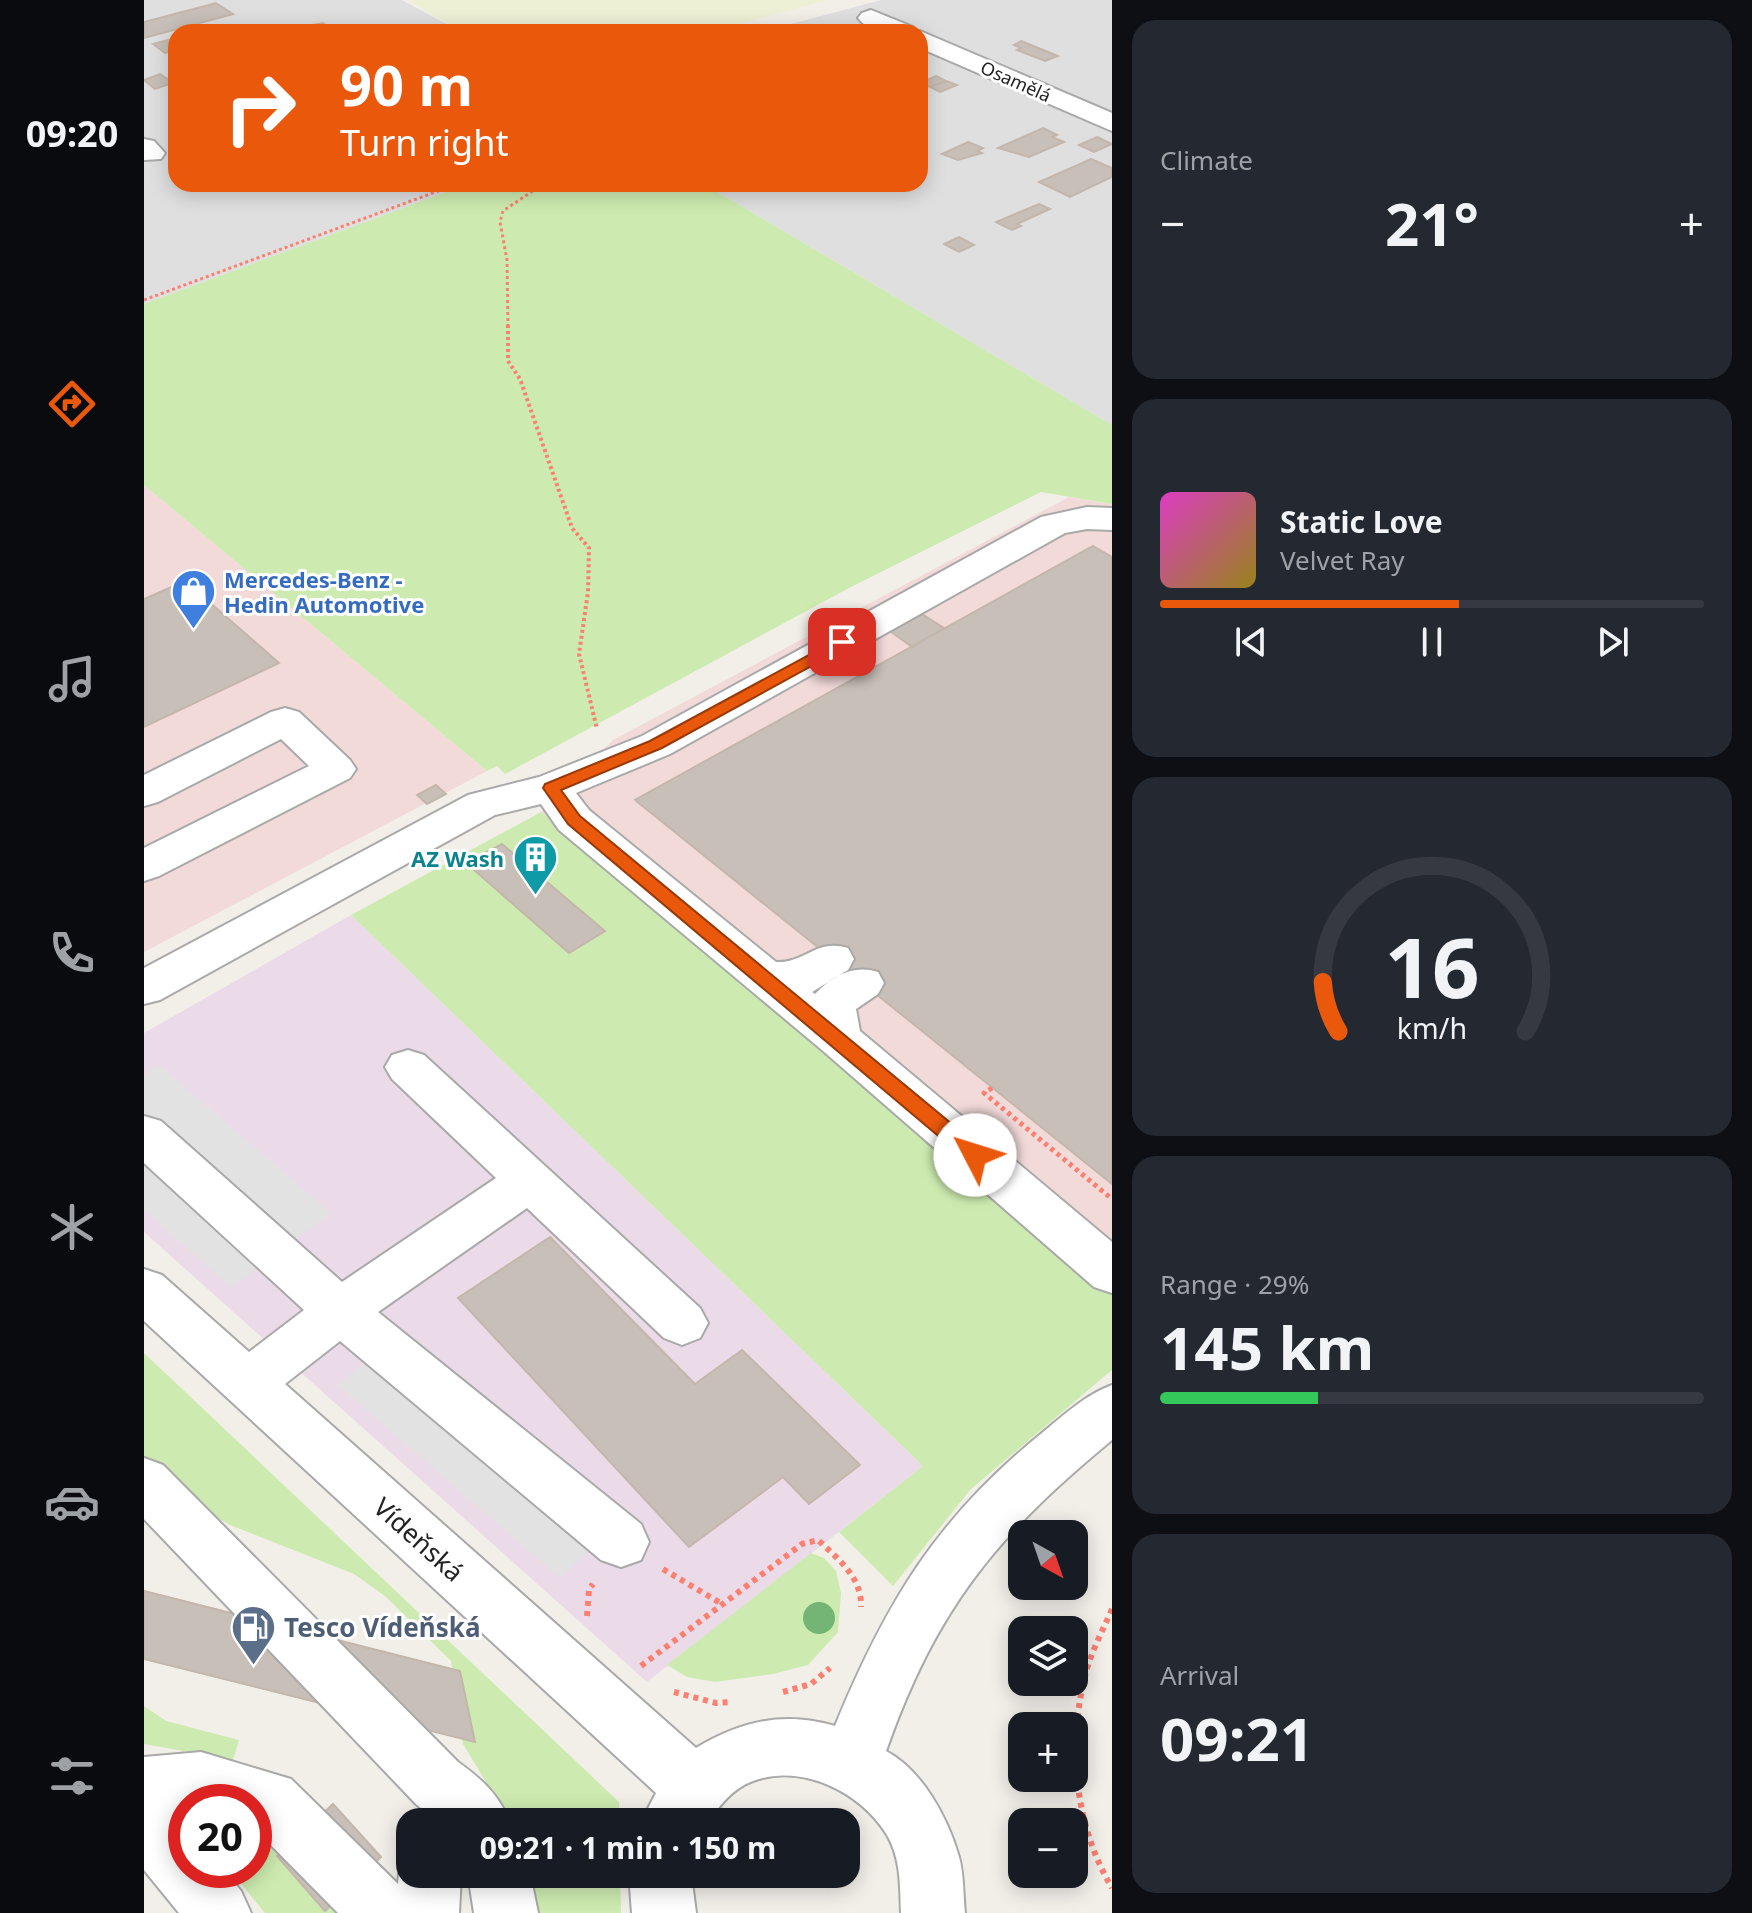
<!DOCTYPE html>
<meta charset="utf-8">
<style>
:root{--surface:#171b24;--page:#242831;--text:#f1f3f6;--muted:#9ea1a6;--line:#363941;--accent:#ea580c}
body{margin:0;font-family:"Noto Sans",sans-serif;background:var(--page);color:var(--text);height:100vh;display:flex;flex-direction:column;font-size:30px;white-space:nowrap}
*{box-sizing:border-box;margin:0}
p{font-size:26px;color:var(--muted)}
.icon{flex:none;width:44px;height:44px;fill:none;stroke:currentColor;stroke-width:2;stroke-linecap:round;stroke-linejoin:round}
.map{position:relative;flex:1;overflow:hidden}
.sheet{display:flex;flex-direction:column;gap:20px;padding:20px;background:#0d0f14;width:640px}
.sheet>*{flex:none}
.banner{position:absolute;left:24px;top:24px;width:760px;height:168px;border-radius:24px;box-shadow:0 4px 20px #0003;background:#ea580c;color:#fff;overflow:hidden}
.needle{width:52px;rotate:140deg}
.fabs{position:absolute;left:864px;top:1520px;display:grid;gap:16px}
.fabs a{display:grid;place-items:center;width:80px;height:80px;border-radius:16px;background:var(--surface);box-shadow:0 4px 20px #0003;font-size:40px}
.speed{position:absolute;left:24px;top:1784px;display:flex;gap:16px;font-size:40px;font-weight:700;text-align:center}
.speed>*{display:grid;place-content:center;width:104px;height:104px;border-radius:50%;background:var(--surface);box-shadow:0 4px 20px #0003;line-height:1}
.speed .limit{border:12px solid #d22;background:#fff;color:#111}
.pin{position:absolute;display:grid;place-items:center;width:68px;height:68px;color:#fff;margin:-34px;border-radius:16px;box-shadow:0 4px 12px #0006}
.me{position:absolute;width:88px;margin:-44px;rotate:310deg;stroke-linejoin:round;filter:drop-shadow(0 0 6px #0008)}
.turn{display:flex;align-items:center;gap:28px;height:168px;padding:0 40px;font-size:36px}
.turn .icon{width:104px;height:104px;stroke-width:2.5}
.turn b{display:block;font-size:56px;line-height:68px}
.big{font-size:60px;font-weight:700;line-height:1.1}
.sheet .card{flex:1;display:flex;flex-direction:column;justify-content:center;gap:12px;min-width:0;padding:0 28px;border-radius:24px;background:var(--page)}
.sheet .dial{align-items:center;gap:0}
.dial svg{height:208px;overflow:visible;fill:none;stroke:var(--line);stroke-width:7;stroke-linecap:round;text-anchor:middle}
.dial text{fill:var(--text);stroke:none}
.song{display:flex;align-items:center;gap:24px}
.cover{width:96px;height:96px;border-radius:12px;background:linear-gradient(135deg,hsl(310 70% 55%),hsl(50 70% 35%))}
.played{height:8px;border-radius:4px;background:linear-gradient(90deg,var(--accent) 55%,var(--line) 55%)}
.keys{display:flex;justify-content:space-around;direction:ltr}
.heat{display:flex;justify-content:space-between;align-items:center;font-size:44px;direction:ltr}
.charge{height:12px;border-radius:6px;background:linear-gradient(90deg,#34c759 29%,var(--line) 0)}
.trip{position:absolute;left:252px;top:1808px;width:464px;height:80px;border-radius:24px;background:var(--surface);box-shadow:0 4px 20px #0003;font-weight:700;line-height:80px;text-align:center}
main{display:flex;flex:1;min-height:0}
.tabs{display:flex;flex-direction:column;width:144px;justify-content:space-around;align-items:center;background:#090b0e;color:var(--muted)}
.tabs .icon{width:56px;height:56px}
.tabs .current{color:var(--accent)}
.tabs b{font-size:36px;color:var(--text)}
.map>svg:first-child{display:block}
.residential{fill:#e0dfdf}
.commercial{fill:#f2dad9}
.industrial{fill:#ebdbe8}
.farmland{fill:#eef0d5}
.grass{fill:#cdebb0}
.parking{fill:#e2e2e2}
.building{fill:#c7bfb8;stroke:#c4b6ab;stroke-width:2}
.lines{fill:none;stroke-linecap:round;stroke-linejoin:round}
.minor-casing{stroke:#a9a9a9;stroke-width:4}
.path-far3{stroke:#fa8072;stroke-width:3;stroke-dasharray:3 3;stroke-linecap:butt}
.path-far2{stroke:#fa8072;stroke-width:4;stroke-dasharray:3 3;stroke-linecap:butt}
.path-far1{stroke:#fa8072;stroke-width:5;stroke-dasharray:4 4;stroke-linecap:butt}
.path{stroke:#fa8072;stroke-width:6;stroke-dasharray:5 5;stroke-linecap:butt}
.minor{fill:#fff;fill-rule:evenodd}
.tree{fill:#74b475}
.route{fill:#ea580c;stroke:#983908;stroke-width:2}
.labels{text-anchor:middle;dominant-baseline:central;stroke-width:6;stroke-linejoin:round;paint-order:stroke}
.far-street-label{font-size:18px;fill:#222;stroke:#fff}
.shop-label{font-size:22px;font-weight:bold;fill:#366cbe;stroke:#fff;text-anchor:start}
.culture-label{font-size:22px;font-weight:bold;fill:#0d838f;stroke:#fff;text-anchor:end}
.near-street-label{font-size:26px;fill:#222;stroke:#fff}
.near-service-label{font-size:26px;font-weight:bold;fill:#4e5e75;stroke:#fff;text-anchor:start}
</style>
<main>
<nav class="tabs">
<b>09:20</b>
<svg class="icon current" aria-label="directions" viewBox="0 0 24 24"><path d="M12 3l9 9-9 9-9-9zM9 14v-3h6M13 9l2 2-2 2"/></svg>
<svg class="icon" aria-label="music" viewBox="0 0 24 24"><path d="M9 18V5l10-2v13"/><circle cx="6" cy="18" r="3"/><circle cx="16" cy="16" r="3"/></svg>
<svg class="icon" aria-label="phone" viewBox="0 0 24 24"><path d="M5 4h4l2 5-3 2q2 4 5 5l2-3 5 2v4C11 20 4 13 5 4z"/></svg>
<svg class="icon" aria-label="climate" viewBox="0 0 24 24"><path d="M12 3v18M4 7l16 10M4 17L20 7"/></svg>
<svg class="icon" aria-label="car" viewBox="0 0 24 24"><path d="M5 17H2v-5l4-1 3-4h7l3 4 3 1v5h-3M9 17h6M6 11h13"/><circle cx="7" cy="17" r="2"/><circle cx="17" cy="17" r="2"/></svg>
<svg class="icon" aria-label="filters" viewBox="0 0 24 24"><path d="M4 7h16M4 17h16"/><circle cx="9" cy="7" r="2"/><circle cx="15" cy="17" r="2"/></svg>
</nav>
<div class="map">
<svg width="968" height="1913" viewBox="0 0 968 1913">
<rect width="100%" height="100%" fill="#f2efe9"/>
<path class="residential" d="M 0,0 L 258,0 L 317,32 L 32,32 L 32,184 L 324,184 L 0,304 Z
M 737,0 L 968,0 L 968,425 L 560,184 L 776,184 L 776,32 L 617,32 Z"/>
<path class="commercial" d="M 0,485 L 343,771 L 0,952 Z
M 925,497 L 968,504 L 968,1293 L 397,812 L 469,740 Z"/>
<path class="industrial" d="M 207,915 L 779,1466 L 503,1682 L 0,1232 L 0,1033 Z"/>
<path class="farmland" d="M 263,0 L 684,0 L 565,32 L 319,32 Z"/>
<path class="grass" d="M 324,184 L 560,184 L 968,425 L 968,504 L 897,492 L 705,588 L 361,774 L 353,766 L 343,771 L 0,485 L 0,304 Z
M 397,812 L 968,1293 L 968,1370 L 827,1489 L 749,1586 L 695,1532 L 779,1466 L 207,915 Z
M 0,1353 L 475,1802 L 475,1822 L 366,1822 L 319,1744 L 307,1661 L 241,1596 L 210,1574 L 86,1525 L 39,1499 L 0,1459 Z
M 667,1553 L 680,1558 L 692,1571 L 697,1593 L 694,1632 L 664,1665 L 629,1674 L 571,1682 L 543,1677 L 523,1665 Z
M 0,1706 L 22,1721 L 95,1740 L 89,1760 L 0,1744 Z
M 110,1820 L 204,1913 L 121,1913 L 86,1870 L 110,1870 Z
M 376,1874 L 476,1874 L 477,1913 L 382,1913 Z"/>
<path class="parking" d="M 15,1065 L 187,1213 L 87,1288 L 0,1209 L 0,1075 Z
M 224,1360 L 447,1549 L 416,1578 L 194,1385 Z"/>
<path class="building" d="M 72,3 L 89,14 L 0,38 L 0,22 Z
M 179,23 L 191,31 L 152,32 L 147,29 Z
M 32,38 L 32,50 L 21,53 L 9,44 Z
M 877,41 L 914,56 L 901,61 L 873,50 L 877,48 L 870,45 Z
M 16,74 L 29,83 L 11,89 L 0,80 Z
M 792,76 L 802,81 L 786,87 L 776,83 Z
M 802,81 L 813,85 L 796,92 L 786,87 Z
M 899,128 L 913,135 L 908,137 L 920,142 L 885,157 L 854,148 Z
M 953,137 L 968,144 L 950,152 L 935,145 Z
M 824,142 L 839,148 L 833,151 L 838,153 L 814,160 L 798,154 Z
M 947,159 L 968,168 L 968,177 L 926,197 L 895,182 Z
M 895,204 L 906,209 L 873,224 L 877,226 L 868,230 L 852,222 Z
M 815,237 L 830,245 L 815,252 L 800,244 Z
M 949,546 L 968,557 L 968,1184 L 491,800 Z
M 41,581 L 135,663 L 0,727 L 0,599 Z
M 778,614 L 800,628 L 768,647 L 746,631 Z
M 292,785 L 302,794 L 283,804 L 273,795 Z
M 358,844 L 461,931 L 425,953 L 322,863 Z
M 406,1237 L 551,1384 L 598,1350 L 716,1465 L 665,1504 L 639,1477 L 545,1547 L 314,1298 Z
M 0,1591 L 316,1671 L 331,1742 L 0,1659 Z
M 189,1804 L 237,1857 L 181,1911 L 133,1856 Z"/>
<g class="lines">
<defs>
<path id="minor" d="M 727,10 L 769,27 L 773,32 C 753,32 728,36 714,18 L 718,13 Z
M 776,31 L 968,113 L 968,131 L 776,48 L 776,32 L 773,32 Z
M 0,139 L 10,141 L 21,153 L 17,159 L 0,160 Z
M 943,507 L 968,508 L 968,530 L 943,529 L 921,533 L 526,754 L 432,793 L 445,810 L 632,962 C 662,963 672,938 704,948 L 710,959 L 704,970 L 668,992 L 671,994 C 688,976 710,964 734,972 L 740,983 L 734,994 L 712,1009 L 716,1031 L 968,1242 L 968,1293 L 950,1287 L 678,1050 L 415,830 L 397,804 L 351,815 L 16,1000 L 0,1004 L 0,968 L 324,795 L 395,777 L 498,736 L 897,517 Z
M 141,708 L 155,712 L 206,760 L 212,769 L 206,778 L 15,876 L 0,881 L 0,848 L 165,766 L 137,739 L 14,802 L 0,806 L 0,775 L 127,712 Z
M 264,1050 L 280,1055 L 556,1308 L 564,1323 L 556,1338 L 538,1345 L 520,1338 L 383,1208 L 234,1312 L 497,1524 L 505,1542 L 497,1560 L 477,1567 L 457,1560 L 196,1341 L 141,1384 L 552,1748 C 597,1721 640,1711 691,1726 C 742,1602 793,1518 898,1433 C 920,1415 941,1395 968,1385 L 968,1440 C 852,1536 793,1607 742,1751 C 778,1770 804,1818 815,1857 C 820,1874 819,1895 821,1913 L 757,1913 C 756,1886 757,1859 743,1835 C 717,1792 658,1763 609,1781 C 589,1788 576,1805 564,1822 L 497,1822 L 512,1793 L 0,1321 L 0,1269 L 18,1275 L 105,1352 L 160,1310 L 0,1163 L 0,1116 L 17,1121 L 198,1282 L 352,1178 L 248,1079 L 241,1067 L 248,1055 Z
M 0,1458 L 19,1465 L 314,1762 C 339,1780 354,1794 366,1822 L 294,1822 L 272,1804 L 0,1519 Z
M 57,1752 L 147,1779 L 254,1884 L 255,1874 L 266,1851 L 266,1874 L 317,1874 L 315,1913 L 194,1913 L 110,1828 L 110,1802 L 42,1802 L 42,1813 L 34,1814 L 42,1824 L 42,1870 L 80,1870 L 97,1891 L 107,1913 L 35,1913 L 0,1870 L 0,1757 Z
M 324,1874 L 386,1874 L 394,1913 L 330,1913 Z
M 485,1874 L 547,1874 L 552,1913 L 488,1913 Z"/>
</defs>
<use href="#minor" class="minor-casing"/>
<path class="path-far3" d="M 0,300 L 313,184
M 364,327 L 363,260 L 356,222 L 359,211 L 399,184"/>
<path class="path-far2" d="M 364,325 L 364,361 L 376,379 L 428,528 L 445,548 L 444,592 L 435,654 L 453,729"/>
<path class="path-far1" d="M 848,1088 L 840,1093 L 968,1199"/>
<path class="path" d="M 519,1569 L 578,1604
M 968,1609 C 959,1630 948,1650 942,1672 C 923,1744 930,1824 968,1888
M 443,1616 L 445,1589 L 449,1584
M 497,1666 L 658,1544 L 674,1540 C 694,1559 718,1577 717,1607
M 530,1692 L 572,1703 L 586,1702
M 639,1692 L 667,1684 L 686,1668"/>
<use href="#minor" class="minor"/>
</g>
<circle class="tree" cx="675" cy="1618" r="16"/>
<path class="route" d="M 698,637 L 704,639 L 704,646 L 518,748 L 417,790 L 436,816 L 838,1149 L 841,1155 L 838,1161 L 824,1161 L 424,824 L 399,788 L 401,784 L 506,741 Z"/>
<defs>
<symbol id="shop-pin" viewBox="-11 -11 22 30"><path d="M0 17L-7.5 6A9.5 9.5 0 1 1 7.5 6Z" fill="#3f7fe0" stroke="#fff"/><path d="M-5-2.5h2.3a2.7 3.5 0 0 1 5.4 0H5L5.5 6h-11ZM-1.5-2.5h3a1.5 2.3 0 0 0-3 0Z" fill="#fff"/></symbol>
<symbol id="building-pin" viewBox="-11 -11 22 30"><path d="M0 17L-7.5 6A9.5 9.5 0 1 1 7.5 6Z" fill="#0f9aa8" stroke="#fff"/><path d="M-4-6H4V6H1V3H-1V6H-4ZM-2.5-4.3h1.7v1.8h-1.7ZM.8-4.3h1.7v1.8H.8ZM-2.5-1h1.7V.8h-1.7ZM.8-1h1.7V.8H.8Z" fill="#fff"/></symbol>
<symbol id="fuel-pin" viewBox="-11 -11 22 30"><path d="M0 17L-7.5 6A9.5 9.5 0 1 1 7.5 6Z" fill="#5c6f8a" stroke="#fff"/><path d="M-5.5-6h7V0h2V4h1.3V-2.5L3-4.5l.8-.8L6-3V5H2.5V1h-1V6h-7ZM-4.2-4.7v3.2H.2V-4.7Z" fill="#fff"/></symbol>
</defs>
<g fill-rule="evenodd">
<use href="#shop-pin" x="24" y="566" width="51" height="69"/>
<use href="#building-pin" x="366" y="832" width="51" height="69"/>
<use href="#fuel-pin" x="84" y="1602" width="51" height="69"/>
</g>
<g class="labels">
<g class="far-street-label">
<text transform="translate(872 81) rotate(24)">Osamělá</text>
</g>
<g class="shop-label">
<text x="80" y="579">Mercedes-Benz -<tspan x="80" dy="25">Hedin Automotive</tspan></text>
</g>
<g class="culture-label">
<text x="360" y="858">AZ Wash</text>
</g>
<g class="near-street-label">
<text transform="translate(275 1539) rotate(42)">Vídeňská</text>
</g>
<g class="near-service-label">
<text x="140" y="1627">Tesco Vídeňská</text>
</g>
</g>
</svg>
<div class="fabs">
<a><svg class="needle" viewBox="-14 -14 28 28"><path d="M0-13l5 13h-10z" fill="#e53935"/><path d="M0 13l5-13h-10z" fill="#9ea1a6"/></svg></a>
<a><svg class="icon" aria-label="layers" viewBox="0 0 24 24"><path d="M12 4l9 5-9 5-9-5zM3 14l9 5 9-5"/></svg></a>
<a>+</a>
<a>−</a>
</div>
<div class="speed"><div class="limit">20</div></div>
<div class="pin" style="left:698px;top:642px;background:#d93025"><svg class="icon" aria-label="arrive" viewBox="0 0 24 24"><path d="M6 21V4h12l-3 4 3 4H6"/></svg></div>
<svg class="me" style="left:831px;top:1155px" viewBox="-20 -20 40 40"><circle r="19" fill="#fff"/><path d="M0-13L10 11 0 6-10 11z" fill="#ea580c"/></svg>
<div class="trip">09:21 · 1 min · 150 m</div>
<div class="banner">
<div class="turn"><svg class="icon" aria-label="right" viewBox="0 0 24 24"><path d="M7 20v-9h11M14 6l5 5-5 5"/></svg><div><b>90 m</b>Turn right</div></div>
</div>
</div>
<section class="sheet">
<div class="card"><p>Climate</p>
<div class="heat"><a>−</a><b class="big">21°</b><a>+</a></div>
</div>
<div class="card">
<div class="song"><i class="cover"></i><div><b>Static Love</b><p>Velvet Ray</p></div></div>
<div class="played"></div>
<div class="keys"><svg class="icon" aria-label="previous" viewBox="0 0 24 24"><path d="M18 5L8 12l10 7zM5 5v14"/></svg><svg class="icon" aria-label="pause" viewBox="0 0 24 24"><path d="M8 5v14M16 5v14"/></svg><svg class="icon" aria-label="next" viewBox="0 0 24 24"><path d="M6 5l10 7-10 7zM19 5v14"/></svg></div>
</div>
<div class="card dial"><svg viewBox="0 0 100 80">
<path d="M14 69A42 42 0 1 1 86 69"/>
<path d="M14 69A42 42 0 0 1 8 50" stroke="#ea580c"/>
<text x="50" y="56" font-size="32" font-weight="700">16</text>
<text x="50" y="72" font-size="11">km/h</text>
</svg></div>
<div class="card"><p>Range · 29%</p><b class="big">145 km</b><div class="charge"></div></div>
<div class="card"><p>Arrival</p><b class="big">09:21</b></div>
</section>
</main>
